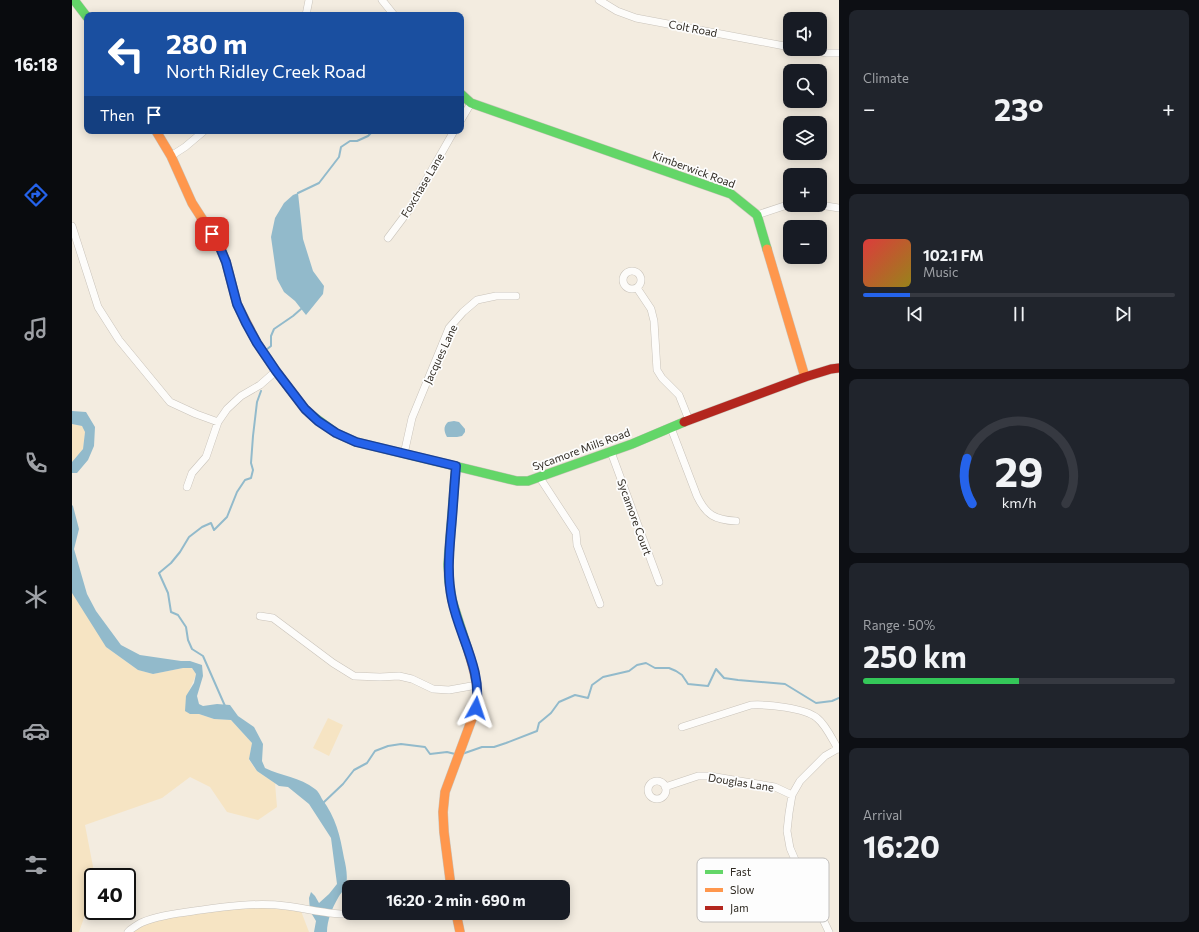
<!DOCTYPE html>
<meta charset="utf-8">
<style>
:root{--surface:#171b24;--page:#20242c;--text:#f1f3f6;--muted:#9ea1a6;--line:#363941;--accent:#2563eb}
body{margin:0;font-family:Commissioner,sans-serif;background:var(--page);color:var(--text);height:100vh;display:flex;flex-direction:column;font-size:15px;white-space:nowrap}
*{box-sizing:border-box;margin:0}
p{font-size:13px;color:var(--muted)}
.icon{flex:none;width:22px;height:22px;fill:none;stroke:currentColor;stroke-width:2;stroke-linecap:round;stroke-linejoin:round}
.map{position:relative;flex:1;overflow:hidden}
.sheet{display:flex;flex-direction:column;gap:10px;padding:10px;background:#0d0f14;width:360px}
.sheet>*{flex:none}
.guide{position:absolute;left:12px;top:12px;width:380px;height:122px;border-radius:8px;box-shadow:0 2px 10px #0003;background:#1a4fa0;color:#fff;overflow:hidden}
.buttons{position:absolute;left:711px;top:12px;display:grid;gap:8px}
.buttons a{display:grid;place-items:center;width:44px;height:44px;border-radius:8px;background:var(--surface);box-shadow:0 2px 10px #0003;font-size:20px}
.speed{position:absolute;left:12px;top:868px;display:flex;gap:8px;font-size:20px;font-weight:700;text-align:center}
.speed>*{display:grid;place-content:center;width:52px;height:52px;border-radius:50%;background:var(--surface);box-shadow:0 2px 10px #0003;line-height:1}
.speed .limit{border:2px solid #111;border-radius:6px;background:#fff;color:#111}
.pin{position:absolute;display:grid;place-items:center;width:34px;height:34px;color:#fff;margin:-17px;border-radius:8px;box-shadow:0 2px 6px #0006}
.me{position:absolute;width:44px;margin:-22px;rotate:5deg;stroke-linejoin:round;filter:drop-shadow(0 0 3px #0008)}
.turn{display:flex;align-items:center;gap:14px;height:84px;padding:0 16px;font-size:18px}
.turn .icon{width:52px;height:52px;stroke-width:2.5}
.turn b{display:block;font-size:28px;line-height:34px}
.then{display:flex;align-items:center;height:38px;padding:0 16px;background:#0003;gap:8px;font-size:15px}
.big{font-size:30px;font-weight:700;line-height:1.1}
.sheet .tile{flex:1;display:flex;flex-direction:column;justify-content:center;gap:6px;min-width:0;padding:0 14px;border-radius:8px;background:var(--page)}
.sheet .dial{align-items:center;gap:0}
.dial svg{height:104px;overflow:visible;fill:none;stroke:var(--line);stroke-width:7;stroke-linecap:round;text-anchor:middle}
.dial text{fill:var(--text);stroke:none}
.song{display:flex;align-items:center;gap:12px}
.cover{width:48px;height:48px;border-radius:6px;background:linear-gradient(135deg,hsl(0 70% 55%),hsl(50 70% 35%))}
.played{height:4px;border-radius:2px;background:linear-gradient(90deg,var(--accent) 15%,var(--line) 15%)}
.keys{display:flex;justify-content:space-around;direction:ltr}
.heat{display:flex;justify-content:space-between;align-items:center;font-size:22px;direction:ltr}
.charge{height:6px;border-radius:3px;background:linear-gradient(90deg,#34c759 50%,var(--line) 0)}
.trip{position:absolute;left:270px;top:880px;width:228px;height:40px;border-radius:8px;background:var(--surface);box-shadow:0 2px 10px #0003;font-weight:700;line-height:40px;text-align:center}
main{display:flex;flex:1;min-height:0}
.menu{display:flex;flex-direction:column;width:72px;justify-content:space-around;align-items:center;background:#090b0e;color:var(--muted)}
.menu .icon{width:28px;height:28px}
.menu .on{color:var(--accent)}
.menu b{font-size:18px;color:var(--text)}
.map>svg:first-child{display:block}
.green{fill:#f6e4c3}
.water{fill:#92bacb}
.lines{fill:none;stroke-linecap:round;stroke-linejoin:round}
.stream{stroke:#92bacb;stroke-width:2}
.street-casing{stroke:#c9c3ba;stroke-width:8}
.fast-casing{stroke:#c9c3ba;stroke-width:10}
.slow-casing{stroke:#c9c3ba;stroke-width:10}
.jam-casing{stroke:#c9c3ba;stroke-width:10}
.street{stroke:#fdfcfa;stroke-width:7}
.fast{stroke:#63d668;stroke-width:9}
.slow{stroke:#ff974d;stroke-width:9}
.jam{stroke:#b3261e;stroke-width:9}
.route-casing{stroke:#184099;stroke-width:10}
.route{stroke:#2563eb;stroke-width:7}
.labels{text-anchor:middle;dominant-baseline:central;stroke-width:3.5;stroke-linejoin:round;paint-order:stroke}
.street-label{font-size:11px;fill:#302b23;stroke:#fdfdfd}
.key{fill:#fdfdfd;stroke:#c0bebc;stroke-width:1}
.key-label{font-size:11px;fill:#302b23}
</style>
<main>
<nav class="menu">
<b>16:18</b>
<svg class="icon on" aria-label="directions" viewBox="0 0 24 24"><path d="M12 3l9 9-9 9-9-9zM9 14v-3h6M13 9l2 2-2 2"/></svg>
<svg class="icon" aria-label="music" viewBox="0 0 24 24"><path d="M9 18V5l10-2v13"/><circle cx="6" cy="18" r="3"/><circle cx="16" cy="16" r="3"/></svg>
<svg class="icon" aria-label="phone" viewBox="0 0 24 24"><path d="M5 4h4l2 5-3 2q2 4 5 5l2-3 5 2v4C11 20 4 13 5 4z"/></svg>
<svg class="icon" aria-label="climate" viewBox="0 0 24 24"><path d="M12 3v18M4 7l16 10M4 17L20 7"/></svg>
<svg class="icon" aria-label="car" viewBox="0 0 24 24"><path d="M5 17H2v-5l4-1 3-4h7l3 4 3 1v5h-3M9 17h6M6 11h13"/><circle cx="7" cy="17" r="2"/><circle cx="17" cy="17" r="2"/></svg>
<svg class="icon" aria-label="filters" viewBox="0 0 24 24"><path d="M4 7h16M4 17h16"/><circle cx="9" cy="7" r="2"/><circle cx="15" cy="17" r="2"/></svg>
</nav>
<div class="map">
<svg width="767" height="932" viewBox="0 0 767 932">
<rect width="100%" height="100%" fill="#f3ece0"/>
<path class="green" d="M 0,424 L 10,426 L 13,432 L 11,449 L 0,462 Z
M 0,562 L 34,647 L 66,670 L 81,674 L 111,668 L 120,668 L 124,674 C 121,684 113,696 114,705 C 115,708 117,711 118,714 L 127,714 L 142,719 L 159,720 L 180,743 L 177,760 L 185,771 L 203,783 L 205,807 L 186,820 L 155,812 L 138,787 L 118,777 L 90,798 L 13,825 L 23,877 L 21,877 L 21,892 L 7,932 L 0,932 Z
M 256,718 L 271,725 L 257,756 L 241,748 Z
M 178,907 L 229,911 L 237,932 L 61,932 L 76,923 L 101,915 Z"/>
<path class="water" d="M 226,193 L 231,239 L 241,271 L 252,286 L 251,294 L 234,315 L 223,301 L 212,292 L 205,279 L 199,237 L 203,218 L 212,203 L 221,195 Z
M 0,411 L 14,412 L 23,427 L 22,446 L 16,460 L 5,473 L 0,473 L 0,462 L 11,449 L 13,432 L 10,426 L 0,424 Z
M 382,421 L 387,422 L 393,429 L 393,432 L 390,436 L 385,437 L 375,437 C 372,431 371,427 376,422 Z
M 0,505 L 1,506 L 7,529 L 2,549 L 15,594 L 24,611 L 49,645 L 68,655 L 109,661 L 118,661 L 130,665 L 131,676 L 125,696 L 127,704 L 131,706 L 145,704 L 158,705 L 166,716 L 182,727 L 191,744 L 190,761 L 193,768 C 209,776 228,777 243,789 C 246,791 248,795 250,799 C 264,818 268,835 272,858 C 274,866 276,877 274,885 C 273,889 268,894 266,898 C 260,908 255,921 255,932 L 242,932 L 244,921 L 238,911 L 237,898 L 239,892 L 243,896 L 247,903 L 257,894 L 265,884 L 259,838 L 237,804 L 216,787 L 207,786 L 185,771 L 177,759 L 180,743 L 159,720 L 142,719 L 127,714 L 118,714 L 113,711 L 114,696 L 122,683 L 124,674 L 120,668 L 111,668 L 81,674 L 66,670 L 34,647 L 0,593 Z"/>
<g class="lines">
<path class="stream" d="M 226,193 L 247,183 L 267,157 L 269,147 L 278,141 L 285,141 L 296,136 L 301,131
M 194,350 L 199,346 L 199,336 L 202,329 L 221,316 L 229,309
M 153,706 L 131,656 L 120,649 L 116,640 L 114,627 L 106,615 L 99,612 L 96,593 L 87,573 L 99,563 L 108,552 L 117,537 L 130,527 L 139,523 L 142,530 L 155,517 L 165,492 L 173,480 L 179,478 L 181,470 L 179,463 L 181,436 L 185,402 L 189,391
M 390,754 L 410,747 L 422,747 L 434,743 L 465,731 L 467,723 L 479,713 L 487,702 L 503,695 L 516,698 L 520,685 L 531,677 L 557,671 L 565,665 L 574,663 L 583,668 L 597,668 L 604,671 L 610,675 L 616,684 L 636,686 L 644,669 L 652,678 L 666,680 L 713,684 L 744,703 L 760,701 L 767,698
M 251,803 L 271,784 L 282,770 L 295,763 L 303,751 L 316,746 L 329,744 L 353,747 L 358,754 L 375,752 L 383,754"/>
<defs>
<path id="street" d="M 310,0 L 322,15
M 527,0 L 545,11 L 564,18 L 718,47
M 234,15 L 237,0
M 732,49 L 755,53 L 767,53
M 389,120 L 399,103
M 99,156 L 113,147 L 132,131
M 748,205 L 767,208
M 685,215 L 718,204
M 0,226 L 26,307 L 47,340 L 98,402 L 124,414 L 146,422
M 316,238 L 337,210 L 382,131
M551 280a9 9 0 1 1 18 0a9 9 0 1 1-18 0Z
M 565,288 L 579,309 L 582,321 L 585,370 L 590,378 L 607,395 L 617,420
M 599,428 L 625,496 C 634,515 643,520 664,521
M 539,452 L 587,582
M 332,454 L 340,418 L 377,328 L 391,312 L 405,300 L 424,296 L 444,296
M 468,478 L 504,533 L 505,545 L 528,604
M 115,487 L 120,473 L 134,457 L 146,422 L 155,409 L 169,396 L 188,385 L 204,371
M 188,616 L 201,618 L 261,663 L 282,676 L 308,677 L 327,676 L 340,679 L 361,689 L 377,690 L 405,685
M 610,727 L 679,705 C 695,704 733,708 745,718 C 754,725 760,739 766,749
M576 790a9 9 0 1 1 18 0a9 9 0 1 1-18 0Z
M 593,787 L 626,776 L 638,776 L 703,787 L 720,795
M 56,932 L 58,930 C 62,927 66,924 71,922 C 85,916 106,913 122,911 C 151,907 184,902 214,906 C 239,909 264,917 290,913
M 757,932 L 727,869 L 718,848 L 715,831 L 717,813 L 720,795 L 728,781 L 753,756 L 767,748"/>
<path id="fast" d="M 2,0 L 15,17
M 389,94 L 399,103 L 659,194 L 685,215 L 695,249
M 242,417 L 264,433 L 284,442 L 445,481 L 456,481 L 560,444 L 612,422
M 384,466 L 376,564 L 377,581 L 380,600 L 395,647"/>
<path id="slow" d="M 84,131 L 99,156 L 120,203 L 147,245 L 154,262 L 165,304 L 185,343 L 204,371 L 233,409 L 242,417
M 695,249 L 733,377
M 379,887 L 372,832 L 371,812 L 373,792 L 404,708 C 408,687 401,667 395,647
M 384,913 L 388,932"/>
<path id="jam" d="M 612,422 L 733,377 L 759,369 L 767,368"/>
</defs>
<use href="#street" class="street-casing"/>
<use href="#fast" class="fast-casing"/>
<use href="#slow" class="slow-casing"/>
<use href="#jam" class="jam-casing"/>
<use href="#street" class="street"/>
<use href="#fast" class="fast"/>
<use href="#slow" class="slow"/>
<use href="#jam" class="jam"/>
</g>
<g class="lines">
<defs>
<path id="route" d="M 140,234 L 147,245 L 154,262 L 165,304 L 174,323 L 185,343 L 204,371 L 233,409 L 246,421 L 264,433 L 284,442 L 384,466 C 382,488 381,509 379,530 C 377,554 375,576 380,600 C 387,636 411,670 404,708"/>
</defs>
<use href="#route" class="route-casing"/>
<use href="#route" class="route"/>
</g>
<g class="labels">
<g class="street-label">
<text transform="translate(621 28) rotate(11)">Colt Road</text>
<text transform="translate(622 169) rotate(20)">Kimberwick Road</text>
<text transform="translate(350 185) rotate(-59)">Foxchase Lane</text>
<text transform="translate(368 354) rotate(-65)">Jacques Lane</text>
<text transform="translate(509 449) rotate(-20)">Sycamore Mills Road</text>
<text transform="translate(563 517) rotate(70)">Sycamore Court</text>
<text transform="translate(669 782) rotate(9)">Douglas Lane</text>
</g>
</g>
<rect x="625" y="858" width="132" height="64" rx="6" class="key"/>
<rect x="633" y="870" width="18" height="4" fill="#63d668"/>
<rect x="633" y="888" width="18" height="4" fill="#ff974d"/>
<rect x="633" y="906" width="18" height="4" fill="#b3261e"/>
<g class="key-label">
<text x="658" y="876">Fast</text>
<text x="658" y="894">Slow</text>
<text x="658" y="912">Jam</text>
</g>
</svg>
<div class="buttons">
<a><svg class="icon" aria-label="sound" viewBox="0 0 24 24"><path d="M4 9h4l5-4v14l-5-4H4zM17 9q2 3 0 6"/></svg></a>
<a><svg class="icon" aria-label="search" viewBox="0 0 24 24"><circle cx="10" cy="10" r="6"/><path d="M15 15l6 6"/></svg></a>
<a><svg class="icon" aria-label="layers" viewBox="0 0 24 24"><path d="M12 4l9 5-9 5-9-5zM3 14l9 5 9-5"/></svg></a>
<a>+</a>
<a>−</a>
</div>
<div class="speed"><div class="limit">40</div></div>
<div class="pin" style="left:140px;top:234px;background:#d93025"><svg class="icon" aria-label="arrive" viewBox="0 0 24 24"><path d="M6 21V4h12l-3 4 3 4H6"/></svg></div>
<svg class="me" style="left:404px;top:708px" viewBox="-20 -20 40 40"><path d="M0-17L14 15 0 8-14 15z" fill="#2563eb" stroke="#fff" stroke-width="4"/></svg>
<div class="trip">16:20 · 2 min · 690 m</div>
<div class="guide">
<div class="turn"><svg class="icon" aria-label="left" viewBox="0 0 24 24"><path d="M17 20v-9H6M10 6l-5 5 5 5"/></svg><div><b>280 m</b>North Ridley Creek Road</div></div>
<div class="then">Then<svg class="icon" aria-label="arrive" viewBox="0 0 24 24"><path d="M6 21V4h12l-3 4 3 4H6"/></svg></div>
</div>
</div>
<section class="sheet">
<div class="tile"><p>Climate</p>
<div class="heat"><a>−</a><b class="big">23°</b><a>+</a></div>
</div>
<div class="tile">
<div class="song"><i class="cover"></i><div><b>102.1 FM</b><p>Music</p></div></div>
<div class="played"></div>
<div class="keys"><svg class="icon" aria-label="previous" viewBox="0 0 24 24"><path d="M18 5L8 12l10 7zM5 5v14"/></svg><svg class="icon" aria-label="pause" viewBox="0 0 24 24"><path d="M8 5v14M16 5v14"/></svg><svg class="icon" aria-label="next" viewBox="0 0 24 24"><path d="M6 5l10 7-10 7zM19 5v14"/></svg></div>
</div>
<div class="tile dial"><svg viewBox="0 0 100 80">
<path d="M14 69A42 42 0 1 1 86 69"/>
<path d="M14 69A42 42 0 0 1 10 34" stroke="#2563eb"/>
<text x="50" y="56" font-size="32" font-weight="700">29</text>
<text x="50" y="72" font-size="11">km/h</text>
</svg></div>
<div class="tile"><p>Range · 50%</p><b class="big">250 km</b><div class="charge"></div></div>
<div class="tile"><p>Arrival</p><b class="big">16:20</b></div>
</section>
</main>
